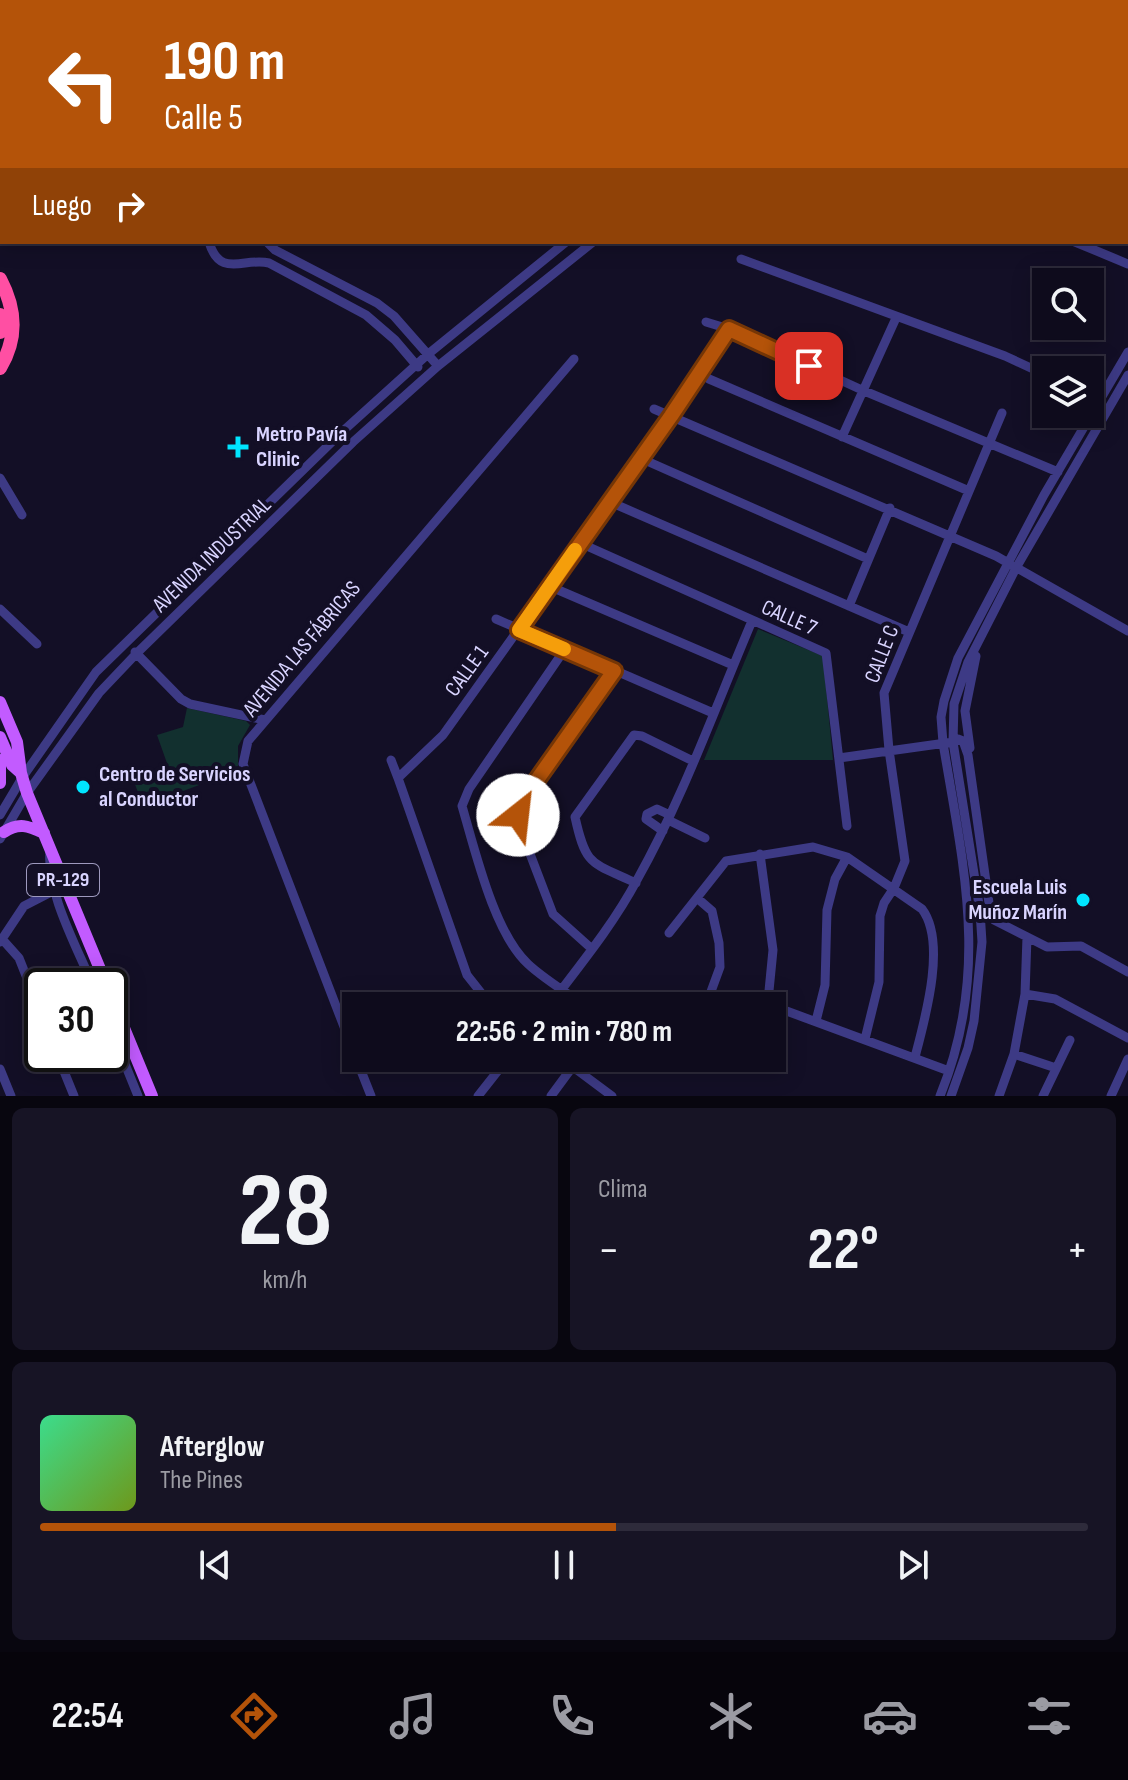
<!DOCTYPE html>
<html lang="es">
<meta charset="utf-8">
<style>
:root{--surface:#0e0b1c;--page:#171425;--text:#f1f3f6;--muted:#9b9ba3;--line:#2e2b3b;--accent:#b45309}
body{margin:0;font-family:"Sofia Sans Condensed",sans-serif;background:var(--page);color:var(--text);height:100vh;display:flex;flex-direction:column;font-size:30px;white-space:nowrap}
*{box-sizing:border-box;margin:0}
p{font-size:26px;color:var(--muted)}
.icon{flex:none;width:44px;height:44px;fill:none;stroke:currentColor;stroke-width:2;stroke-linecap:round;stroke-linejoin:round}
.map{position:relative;height:1096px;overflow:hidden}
.side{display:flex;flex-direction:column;gap:12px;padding:12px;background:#08060f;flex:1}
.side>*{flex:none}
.guide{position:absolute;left:0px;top:0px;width:1128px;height:244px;box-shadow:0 4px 20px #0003,0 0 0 2px var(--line);background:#b45309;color:#fff;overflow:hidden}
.buttons{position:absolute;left:1032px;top:268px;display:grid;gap:16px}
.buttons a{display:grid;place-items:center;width:72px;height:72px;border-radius:0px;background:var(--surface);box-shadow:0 4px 20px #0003,0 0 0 2px var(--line);font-size:40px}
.speed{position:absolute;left:24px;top:968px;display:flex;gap:16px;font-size:40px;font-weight:700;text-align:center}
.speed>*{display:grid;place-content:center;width:104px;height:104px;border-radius:50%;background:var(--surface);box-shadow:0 4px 20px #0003,0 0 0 2px var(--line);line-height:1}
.speed .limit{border:4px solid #111;border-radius:12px;background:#fff;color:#111}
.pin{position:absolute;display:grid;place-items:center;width:68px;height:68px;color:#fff;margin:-34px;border-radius:16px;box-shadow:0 4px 12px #0006}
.me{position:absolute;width:88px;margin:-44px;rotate:29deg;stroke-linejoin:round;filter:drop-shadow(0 0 6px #0008)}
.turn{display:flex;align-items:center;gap:28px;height:168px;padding:0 32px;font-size:36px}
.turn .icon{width:104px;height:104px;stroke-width:2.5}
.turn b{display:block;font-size:56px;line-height:68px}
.then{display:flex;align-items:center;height:76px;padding:0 32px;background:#0003;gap:16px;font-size:30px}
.big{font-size:60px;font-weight:700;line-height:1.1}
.side .widget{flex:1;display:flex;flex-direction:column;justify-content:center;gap:12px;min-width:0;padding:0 28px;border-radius:12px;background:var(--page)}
.side .dial{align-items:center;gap:0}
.dial b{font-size:104px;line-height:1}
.song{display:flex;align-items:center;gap:24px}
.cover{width:96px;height:96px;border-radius:12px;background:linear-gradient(135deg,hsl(150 70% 55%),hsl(80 70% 35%))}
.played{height:8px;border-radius:4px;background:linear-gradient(90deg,var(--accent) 55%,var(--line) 55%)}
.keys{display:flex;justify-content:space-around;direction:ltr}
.heat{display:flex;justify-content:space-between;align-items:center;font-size:44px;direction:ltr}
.side .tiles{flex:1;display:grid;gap:12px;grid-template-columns:1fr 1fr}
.widget:last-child{grid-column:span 2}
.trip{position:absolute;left:342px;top:992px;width:444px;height:80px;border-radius:0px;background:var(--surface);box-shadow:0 4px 20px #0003,0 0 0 2px var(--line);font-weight:700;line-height:80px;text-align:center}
.menu{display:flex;height:128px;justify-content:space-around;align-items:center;background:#06040b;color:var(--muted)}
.menu .icon{width:56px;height:56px}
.menu .selected{color:var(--accent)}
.menu b{font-size:36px;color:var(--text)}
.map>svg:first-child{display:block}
.green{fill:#12302f}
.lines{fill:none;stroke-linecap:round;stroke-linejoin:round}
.minor{stroke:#3d3a85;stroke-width:9}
.major{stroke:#c25bff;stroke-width:12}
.highway{stroke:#ff4fa3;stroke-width:14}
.route-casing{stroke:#753606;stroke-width:20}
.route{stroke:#b45309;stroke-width:14}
.slow{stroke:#f59e0b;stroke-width:14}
.poi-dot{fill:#00e5ff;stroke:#130f26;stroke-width:3}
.labels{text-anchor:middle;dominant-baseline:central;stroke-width:8;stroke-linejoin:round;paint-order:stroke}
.shield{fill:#130f26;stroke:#9e99be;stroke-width:2}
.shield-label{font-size:20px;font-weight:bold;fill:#d9d4ff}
.poi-label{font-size:22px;font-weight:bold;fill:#d9d4ff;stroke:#130f26;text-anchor:start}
.street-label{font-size:22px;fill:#d9d4ff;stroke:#130f26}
</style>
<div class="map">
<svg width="1128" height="1096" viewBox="0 0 1128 1096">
<rect width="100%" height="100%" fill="#130f26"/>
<path class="green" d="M 758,629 L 823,656 L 833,760 L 704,760 Z
M 187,708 L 246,721 L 250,725 L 238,746 L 238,770 L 230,778 L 226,775 L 143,806 L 133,779 L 168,766 L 157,735 L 183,727 Z"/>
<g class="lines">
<path class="minor" d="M 322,0 L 324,2
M 404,0 L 405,2
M 1065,0 L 1070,2
M 269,2 L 270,0
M 548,2 L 548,0
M 803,2 L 803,0
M 1126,25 L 1128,25
M 1126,123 L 1128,124
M 209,242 C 220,279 244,257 269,263 L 366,315 L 395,340 L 418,367
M 267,242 L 275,250 L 377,303 L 394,316 L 438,366
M 1075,242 L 1128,264
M 741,259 L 1005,356 L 1046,375
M 706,322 L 729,329 L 862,390 L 1058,472
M 699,372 L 709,379 L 969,491
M 1090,396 L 1101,401
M 654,409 L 996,556 L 1128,631
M 842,437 L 896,318
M 640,458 L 868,559
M 0,478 L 22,515
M 610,502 L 909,632
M 580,543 L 826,653 L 847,826
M 549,586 L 733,665
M 849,606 L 890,508
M 0,609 L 37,644
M 496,619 L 713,713
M 565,649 L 469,789 L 462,806 C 475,850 494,933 528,964 C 544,979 565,991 582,1004
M 135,652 L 181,699 L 190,704 L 265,720
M 970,748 L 965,711 L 976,656
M 839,758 L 953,742 L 958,739 L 963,741 L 968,755 L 990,910 L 994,920 L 1047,947 L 1081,946 L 1128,972
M 391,760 L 398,778
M 0,815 L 22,778 L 96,672 L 343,431 L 427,355 L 566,242
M 668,820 L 705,838
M 663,831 L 646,819 L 647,814 L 657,809 L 670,815
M 0,839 L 27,793 L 99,693 L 137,653 L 353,442 L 438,366 L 593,242
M 50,851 C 46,892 77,947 93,986
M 760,854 L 773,950 L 768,1001 L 773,1006 L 949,1071
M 636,883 C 591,862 586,867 575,817 L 634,735 L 642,736 L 693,761
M 697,898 L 712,911 L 719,943 L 720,967 L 709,997
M 669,933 L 726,861 L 813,847 L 847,857 L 922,909 C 947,942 925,1019 915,1057
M 2,939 L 19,958 L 42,1016
M 0,942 L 24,906 L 57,889
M 592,949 L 553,914 L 519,825 L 518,815 L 522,801 L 614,671
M 1025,994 L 1055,999 L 1128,1038
M 498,1006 L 482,994 L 467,975 L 398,778 L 443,735 L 671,416 L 729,329
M 549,1006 C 580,965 613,925 637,880 C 683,798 715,708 752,621
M 816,1021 L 825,985 L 827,910 L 835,879 L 847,857
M 110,1027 L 138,1096
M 865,1039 L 879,982 L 880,916 L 884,903 L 894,888 L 905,861 L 889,750 L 884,693 L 1002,413
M 57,1054 L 74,1096
M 1014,1054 L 1056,1068
M 356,1058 L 243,764 L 248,741 L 574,359
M 356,1058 L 371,1096
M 573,1067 L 612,1096
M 0,1069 L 11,1096
M 478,1096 L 508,1058
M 551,1096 L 579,1058
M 940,1096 C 990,973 964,869 943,743 L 941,717 L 944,701 L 958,658 L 1044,495 L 1128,352
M 951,1096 L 968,1048 L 974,1021 L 982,942 L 980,911 L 953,742 L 954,704 L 968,662 L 1016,568 L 1128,375
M 999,1096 L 1014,1054 L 1025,994 L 1027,937
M 1043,1096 L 1070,1040
M 1111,1096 L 1128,1059"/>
<path class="major" d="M 0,702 L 17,742 L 21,773 L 27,793 L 107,986
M 0,737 L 12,765 L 21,773
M 0,760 L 0,783
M 4,832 C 19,822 28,826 44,833
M 110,994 L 152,1096"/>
<path class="highway" d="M 47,2 L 48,0
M 79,2 L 80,0
M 0,79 L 2,76
M 0,136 L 2,132
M 0,279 C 16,309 18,338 0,368
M 0,315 L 0,332"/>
</g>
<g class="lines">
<defs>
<path id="route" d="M 518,815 L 522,801 L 614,671 L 519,630 L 671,416 L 729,329 L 809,366"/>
</defs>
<use href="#route" class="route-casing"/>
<use href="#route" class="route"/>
<path class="slow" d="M 564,649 L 519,630 L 575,550"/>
</g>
<g class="poi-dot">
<path d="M234 435h8v8h8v8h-8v8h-8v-8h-8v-8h8z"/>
<circle cx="83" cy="787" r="8"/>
<circle cx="1083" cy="900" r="8"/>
</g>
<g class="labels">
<rect class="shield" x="27" y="864" width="72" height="32" rx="6"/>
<g class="shield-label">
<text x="63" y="880">PR-129</text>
</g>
<g class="poi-label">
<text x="256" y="434">Metro Pavía<tspan x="256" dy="25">Clinic</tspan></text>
<text x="99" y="774">Centro de Servicios<tspan x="99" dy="25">al Conductor</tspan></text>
<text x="1067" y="887" text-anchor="end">Escuela Luis<tspan x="1067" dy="25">Muñoz Marín</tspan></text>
</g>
<g class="street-label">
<text transform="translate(212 555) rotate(-44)">AVENIDA INDUSTRIAL</text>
<text transform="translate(789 618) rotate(24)">CALLE 7</text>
<text transform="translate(302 649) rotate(-50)">AVENIDA LAS FÁBRICAS</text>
<text transform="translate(882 654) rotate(-69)">CALLE C</text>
<text transform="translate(467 671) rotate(-54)">CALLE 1</text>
</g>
</g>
</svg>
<div class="buttons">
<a><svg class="icon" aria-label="search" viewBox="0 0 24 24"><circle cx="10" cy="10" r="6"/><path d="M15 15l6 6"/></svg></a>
<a><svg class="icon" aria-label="layers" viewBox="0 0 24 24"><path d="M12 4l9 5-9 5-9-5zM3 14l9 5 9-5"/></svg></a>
</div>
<div class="speed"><div class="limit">30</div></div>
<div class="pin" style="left:809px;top:366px;background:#d93025"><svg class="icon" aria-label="arrive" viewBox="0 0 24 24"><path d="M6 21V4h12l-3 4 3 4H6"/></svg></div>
<svg class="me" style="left:518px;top:815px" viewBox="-20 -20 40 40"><circle r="19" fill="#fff"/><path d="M0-13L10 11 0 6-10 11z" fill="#b45309"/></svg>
<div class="trip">22:56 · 2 min · 780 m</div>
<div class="guide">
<div class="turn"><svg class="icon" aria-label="left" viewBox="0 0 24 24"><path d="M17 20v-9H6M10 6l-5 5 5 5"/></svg><div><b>190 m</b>Calle 5</div></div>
<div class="then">Luego<svg class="icon" aria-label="right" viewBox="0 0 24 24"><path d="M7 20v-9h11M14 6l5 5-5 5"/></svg></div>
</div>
</div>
<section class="side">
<div class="tiles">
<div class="widget dial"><b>28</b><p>km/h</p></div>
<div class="widget"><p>Clima</p>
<div class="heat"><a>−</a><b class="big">22°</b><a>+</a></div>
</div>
<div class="widget">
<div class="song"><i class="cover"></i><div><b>Afterglow</b><p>The Pines</p></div></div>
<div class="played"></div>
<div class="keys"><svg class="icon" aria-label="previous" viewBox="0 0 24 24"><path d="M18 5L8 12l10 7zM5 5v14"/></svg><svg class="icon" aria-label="pause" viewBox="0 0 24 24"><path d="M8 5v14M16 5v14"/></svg><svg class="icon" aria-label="next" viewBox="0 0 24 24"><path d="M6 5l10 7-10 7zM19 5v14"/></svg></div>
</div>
</div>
</section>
<nav class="menu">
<b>22:54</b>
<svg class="icon selected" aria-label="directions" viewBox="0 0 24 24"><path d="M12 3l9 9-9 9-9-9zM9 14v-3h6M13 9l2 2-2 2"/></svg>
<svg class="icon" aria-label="music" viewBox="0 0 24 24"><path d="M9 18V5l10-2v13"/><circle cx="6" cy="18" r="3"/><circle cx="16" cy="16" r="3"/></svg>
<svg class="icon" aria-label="phone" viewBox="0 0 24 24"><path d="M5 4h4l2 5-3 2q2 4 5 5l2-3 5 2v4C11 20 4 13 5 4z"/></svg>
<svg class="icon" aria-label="climate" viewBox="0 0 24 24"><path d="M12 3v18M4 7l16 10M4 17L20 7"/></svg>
<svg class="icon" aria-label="car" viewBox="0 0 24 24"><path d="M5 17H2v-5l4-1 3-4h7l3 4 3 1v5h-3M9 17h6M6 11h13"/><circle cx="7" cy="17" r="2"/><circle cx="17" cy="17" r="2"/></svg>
<svg class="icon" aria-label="filters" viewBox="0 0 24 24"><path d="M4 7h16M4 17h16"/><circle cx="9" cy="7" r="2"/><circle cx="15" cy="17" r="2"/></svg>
</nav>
